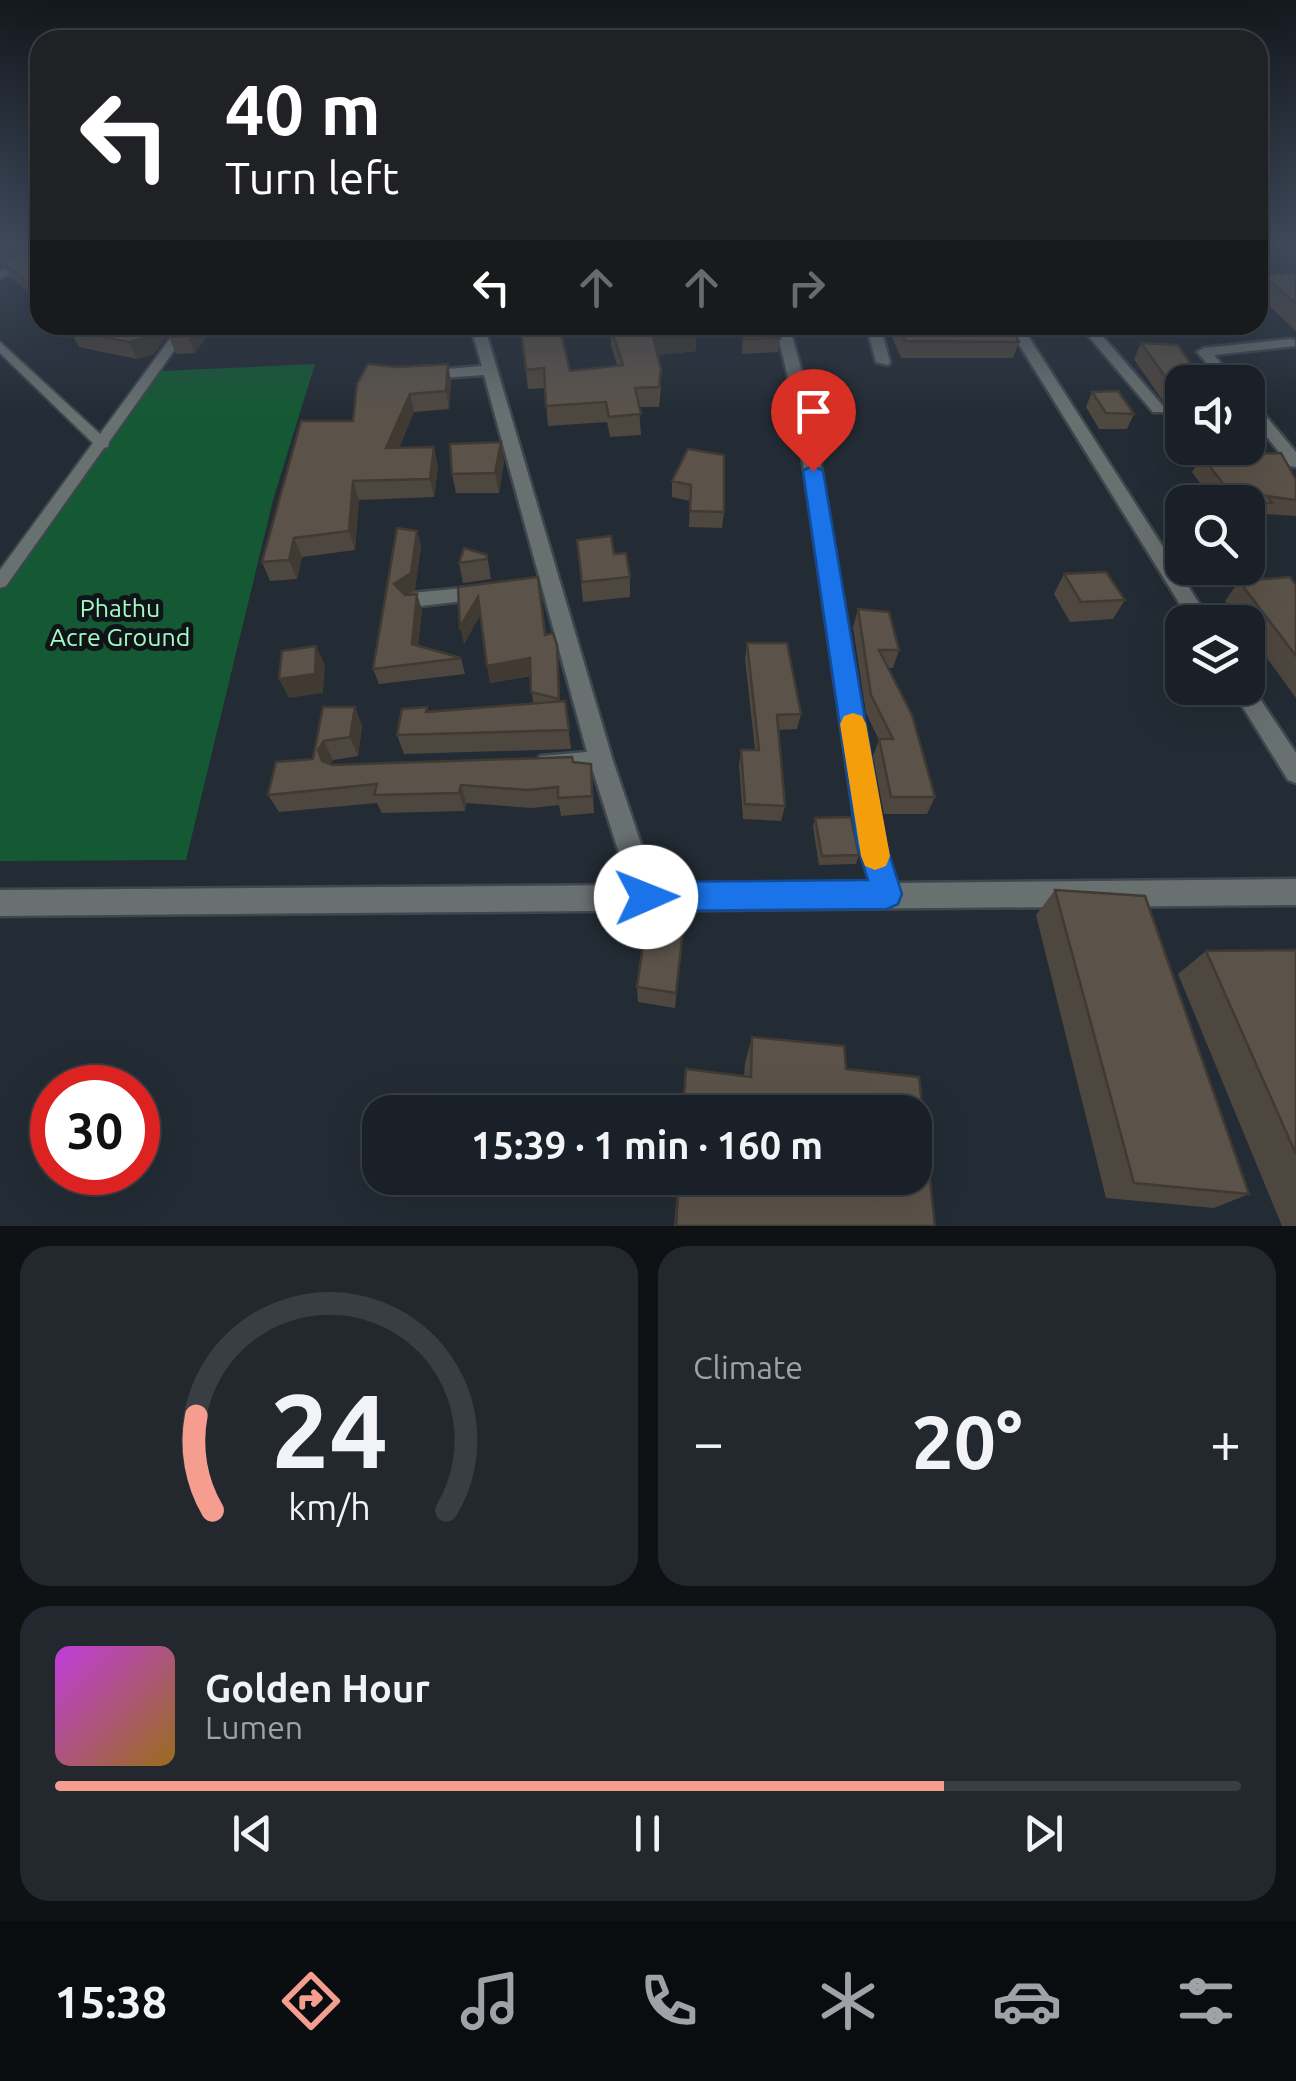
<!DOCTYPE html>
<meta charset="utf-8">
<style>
:root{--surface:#1a2027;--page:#23282f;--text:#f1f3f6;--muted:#9fa3a7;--line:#383e44;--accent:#f59d8f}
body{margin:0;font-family:Ubuntu,sans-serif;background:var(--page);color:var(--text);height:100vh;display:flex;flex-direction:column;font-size:38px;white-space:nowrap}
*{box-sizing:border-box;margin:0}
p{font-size:32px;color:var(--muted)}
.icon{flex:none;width:55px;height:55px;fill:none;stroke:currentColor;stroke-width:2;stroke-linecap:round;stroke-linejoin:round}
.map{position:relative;height:1226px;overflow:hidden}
.side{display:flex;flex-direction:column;gap:20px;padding:20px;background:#0e1215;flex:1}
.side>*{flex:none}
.hud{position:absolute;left:30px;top:30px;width:1238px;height:305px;border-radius:30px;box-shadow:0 10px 40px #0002,0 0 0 2px var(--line);background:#202124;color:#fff;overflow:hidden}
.controls{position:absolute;left:1165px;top:365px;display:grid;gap:20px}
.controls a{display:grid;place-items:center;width:100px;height:100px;border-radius:20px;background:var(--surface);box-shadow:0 10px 40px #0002,0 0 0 2px var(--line);font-size:50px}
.speed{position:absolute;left:30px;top:1065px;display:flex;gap:20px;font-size:50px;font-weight:700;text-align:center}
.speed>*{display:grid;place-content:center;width:130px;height:130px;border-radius:50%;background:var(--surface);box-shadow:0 10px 40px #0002,0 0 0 2px var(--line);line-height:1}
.speed .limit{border:15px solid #d22;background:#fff;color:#111}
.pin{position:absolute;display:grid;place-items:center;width:85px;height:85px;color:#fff;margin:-102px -42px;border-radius:50% 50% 50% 0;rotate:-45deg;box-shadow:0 0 10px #0007}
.pin .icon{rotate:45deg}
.me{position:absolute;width:110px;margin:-55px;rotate:89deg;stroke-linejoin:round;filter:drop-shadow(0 0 8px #0008)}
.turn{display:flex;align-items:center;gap:35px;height:210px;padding:0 30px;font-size:45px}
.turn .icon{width:130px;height:130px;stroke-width:2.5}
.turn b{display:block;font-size:70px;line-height:85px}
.lanes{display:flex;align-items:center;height:95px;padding:0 30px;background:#0003;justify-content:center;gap:50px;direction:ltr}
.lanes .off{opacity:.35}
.big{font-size:75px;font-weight:600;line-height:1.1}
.side .tile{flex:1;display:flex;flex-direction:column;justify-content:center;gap:15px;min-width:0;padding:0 35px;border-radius:30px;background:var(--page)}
.side .dial{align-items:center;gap:0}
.dial svg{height:260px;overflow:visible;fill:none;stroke:var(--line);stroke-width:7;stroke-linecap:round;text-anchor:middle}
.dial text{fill:var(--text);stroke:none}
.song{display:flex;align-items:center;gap:30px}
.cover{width:120px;height:120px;border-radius:15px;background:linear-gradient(135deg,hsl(290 70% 55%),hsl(40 70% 35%))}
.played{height:10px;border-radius:5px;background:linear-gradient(90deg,var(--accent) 75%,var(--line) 75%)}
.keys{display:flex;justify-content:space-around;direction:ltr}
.heat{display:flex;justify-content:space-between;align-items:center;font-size:55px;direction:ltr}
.side .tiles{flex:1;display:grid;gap:20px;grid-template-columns:1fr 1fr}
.tile:last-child{grid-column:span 2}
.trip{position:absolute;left:362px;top:1095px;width:570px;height:100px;border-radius:30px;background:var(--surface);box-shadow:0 10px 40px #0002,0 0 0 2px var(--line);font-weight:600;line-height:100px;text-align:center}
.menu{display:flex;height:160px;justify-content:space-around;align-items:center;background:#0a0d10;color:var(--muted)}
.menu .icon{width:70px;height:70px}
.menu .active{color:var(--accent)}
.menu b{font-size:45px;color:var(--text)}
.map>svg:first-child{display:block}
.green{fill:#145934}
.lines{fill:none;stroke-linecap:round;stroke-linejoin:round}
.service-casing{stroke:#3e464e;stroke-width:4}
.minor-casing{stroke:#3e464e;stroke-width:5}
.secondary-casing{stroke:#3e464e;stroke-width:5}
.service{fill:#697070;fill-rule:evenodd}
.minor{fill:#697070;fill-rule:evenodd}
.secondary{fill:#8c9797;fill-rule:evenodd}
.wall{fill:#4e473f}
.shaded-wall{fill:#403a33}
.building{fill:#5b5349;stroke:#403a33;stroke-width:2.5}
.route{fill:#1a73e8;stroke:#114b97;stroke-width:2.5}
.slow{fill:#f59e0b}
.labels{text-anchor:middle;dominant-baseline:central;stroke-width:10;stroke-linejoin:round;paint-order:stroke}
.park-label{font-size:25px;fill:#a2fbc1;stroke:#101317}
</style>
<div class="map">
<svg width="1296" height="1226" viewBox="0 0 1296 1226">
<rect width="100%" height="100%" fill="#232b34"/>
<path class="green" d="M 315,364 L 273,500 L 186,860 L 0,861 L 0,582 L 159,371 Z"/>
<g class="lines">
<defs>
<path id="service" d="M 40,244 L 40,253 L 22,270 L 0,278 L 0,271 L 14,266 Z
M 180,325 L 192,325 L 109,442 L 108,447 L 104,448 L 6,586 L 0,588 L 0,570 L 93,443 L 0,353 L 0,342 L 100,434 Z"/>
<path id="minor" d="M 470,325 L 484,325 L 613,761 L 655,885 L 870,883 L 858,844 L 794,401 L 775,325 L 789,325 L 810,401 L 884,844 L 897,883 L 1296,879 L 1296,905 L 0,916 L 0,890 L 629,885 L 593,771 L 548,773 L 540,770 L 536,763 L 540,756 L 587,752 L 484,375 L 425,379 L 418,375 L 425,371 L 482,366 Z
M 866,325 L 880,325 L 890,362 L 888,365 L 876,362 Z
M 1007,325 L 1021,325 L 1211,622 L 1191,622 Z
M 1079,325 L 1093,325 L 1163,406 L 1163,412 L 1153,412 Z
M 1290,339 L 1295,340 L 1295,346 L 1214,355 L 1237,382 L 1223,382 L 1197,352 L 1204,348 Z
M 1248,399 L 1253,401 L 1296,452 L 1296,467 L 1290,466 L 1248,413 Z
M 483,586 L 490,588 L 493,593 L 490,598 L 412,607 L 402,600 L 412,593 Z
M 1248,681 L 1296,753 L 1296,783 L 1288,780 L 1231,688 L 1248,688 Z"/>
<path id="secondary" d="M 0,244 L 40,244 L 40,247 L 0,248 Z"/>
</defs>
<use href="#service" class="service-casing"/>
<use href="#minor" class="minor-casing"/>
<use href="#secondary" class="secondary-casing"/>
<use href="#service" class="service"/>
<use href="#minor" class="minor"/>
<use href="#secondary" class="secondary"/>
</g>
<path class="wall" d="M 0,244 L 22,244 L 25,249 L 40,244 L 40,302 L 11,278 L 4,265 L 0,267 Z
M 1296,273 L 1296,331 L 1258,295 L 1258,284 L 1263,275 Z
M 78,325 L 175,325 L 154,354 L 137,359 L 79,347 L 70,330 Z
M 178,325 L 274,325 L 268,335 L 207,336 L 195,353 L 176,354 L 169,337 Z
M 520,325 L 570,371 L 617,365 L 611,345 L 610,326 L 696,332 L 696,351 L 658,355 L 661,388 L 659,407 L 639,407 L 641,435 L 610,437 L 607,422 L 548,426 L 545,388 L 528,389 Z
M 743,325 L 776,325 L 780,338 L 778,352 L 742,354 Z
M 887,325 L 1014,325 L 1013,331 L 1019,342 L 1013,358 L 901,358 Z
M 1024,325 L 1085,325 L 1082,334 L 1030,333 Z
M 1097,325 L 1124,325 L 1120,335 L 1106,335 Z
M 1141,343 L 1182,382 L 1182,429 L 1134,359 Z
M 451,382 L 449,409 L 414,412 L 399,448 L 438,465 L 434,497 L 359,500 L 355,550 L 302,557 L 297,579 L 270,581 L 262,562 L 353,421 L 357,384 Z
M 1092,392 L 1134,414 L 1127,429 L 1099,429 L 1086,407 Z
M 688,449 L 724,512 L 722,528 L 689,527 L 690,501 L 672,497 L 672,481 Z
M 1202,456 L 1296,480 L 1296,516 L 1265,514 L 1261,520 L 1248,520 L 1248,502 L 1214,502 L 1192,472 Z
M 504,461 L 499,493 L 456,493 L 452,474 Z
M 417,531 L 421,546 L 415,589 L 407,594 L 422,610 L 418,646 L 461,658 L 465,674 L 379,684 L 373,669 Z
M 577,540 L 614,554 L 630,577 L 630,597 L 583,602 Z
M 487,555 L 491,579 L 463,583 L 459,563 Z
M 1064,574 L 1125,600 L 1113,619 L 1070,622 L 1054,594 Z
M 1239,581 L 1296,585 L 1296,698 L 1248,632 L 1248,622 L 1241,622 L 1225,601 Z
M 458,587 L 545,635 L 557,645 L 560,701 L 565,701 L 571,749 L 404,754 L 397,735 L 427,707 L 428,712 L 533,703 L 531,676 L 490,683 L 480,615 L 464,644 Z
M 858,609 L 899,650 L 893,668 L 888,668 L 935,797 L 927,814 L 884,814 L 873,756 L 879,740 L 866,713 L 853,627 Z
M 747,643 L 801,714 L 797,729 L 778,730 L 785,806 L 781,821 L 743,819 L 739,765 L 741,750 L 755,750 L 745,659 Z
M 323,707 L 355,707 L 362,726 L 358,756 L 333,760 L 329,764 L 332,765 L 573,762 L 591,764 L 594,813 L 561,816 L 559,805 L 532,808 L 466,803 L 465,811 L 382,813 L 377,803 L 279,812 L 268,795 L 313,759 Z
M 815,818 L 859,855 L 856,864 L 819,865 L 813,827 Z
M 1055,890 L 1249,1194 L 1214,1208 L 1106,1198 L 1036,915 Z
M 683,930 L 675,1008 L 638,1002 L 637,987 Z
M 1296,950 L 1296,1226 L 1282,1226 L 1178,974 L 1206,951 Z
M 752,1037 L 844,1046 L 846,1069 L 919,1077 L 935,1226 L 674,1226 L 678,1178 L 915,1178 L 915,1112 L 682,1112 L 686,1069 L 744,1076 L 745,1063 Z"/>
<path class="shaded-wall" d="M 4,244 L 22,244 L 26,251 L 0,267 L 0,246 Z
M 156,325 L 175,325 L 154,354 L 137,359 L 129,342 Z
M 196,325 L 202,325 L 207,336 L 195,353 L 188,336 Z
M 265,325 L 274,325 L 268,335 Z
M 696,332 L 696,351 L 653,356 L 653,336 Z
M 448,364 L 451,382 L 449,409 L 446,391 Z
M 410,394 L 414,412 L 391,467 L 386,448 Z
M 501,442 L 504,461 L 499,493 L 495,473 Z
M 434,447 L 438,465 L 434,497 L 430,479 Z
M 353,481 L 359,500 L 355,550 L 349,531 Z
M 417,531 L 421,546 L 415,589 L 398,600 L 394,584 Z
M 294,538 L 302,557 L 297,579 L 289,560 Z
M 417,594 L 422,610 L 416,660 L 412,644 Z
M 478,597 L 481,614 L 464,644 L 460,627 Z
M 316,646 L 325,665 L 323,693 L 289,698 L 279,679 Z
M 530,658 L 533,675 L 490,683 L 487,666 Z
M 355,707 L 362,726 L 358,756 L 350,737 Z
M 324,741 L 333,760 L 327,768 L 331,779 L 318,750 Z
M 461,785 L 466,803 L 465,811 L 459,793 Z"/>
<path class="building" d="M 31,244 L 40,244 L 40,288 L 35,289 L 2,262 L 16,257 Z
M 1296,273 L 1296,304 L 1263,275 Z
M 78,325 L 156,325 L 146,337 L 129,342 L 70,330 Z
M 178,325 L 196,325 L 188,336 L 169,337 Z
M 520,325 L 559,325 L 570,371 L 623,365 L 610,326 L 695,325 L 696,332 L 653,336 L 661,369 L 659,387 L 635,388 L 641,414 L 609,417 L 606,402 L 546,406 L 544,368 L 526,370 Z
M 744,325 L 776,325 L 780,338 L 744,339 Z
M 898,325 L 1014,325 L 1014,326 L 1010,326 L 1019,342 L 905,341 Z
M 1141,343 L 1178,345 L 1203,382 L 1182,382 L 1182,400 Z
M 368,364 L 398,367 L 448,364 L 446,391 L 410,394 L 386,448 L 434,447 L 430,479 L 353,481 L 349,531 L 294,538 L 289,560 L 262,562 L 301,421 L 353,421 L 357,384 Z
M 1118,391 L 1134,414 L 1106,413 L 1092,392 Z
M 501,442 L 495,473 L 452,474 L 450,444 Z
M 688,449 L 724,455 L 724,512 L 690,511 L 691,485 L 672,481 Z
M 1281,453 L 1296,480 L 1296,500 L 1267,496 L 1272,503 L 1237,502 L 1202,456 Z
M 397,528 L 417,531 L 411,573 L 394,584 L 405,595 L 417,594 L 412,644 L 461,658 L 373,669 Z
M 611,536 L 614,554 L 626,553 L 630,577 L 582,582 L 577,540 Z
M 464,548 L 487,555 L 487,559 L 459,563 Z
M 1106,572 L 1125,600 L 1081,602 L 1064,574 Z
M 538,577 L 545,635 L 553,633 L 557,645 L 559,699 L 531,692 L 530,658 L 487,666 L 478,597 L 460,627 L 458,587 Z
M 1290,577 L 1296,585 L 1296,656 L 1239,581 Z
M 858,609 L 889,612 L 899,650 L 879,650 L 912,715 L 935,797 L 891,797 L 879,739 L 893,739 L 871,695 Z
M 747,643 L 787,643 L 801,714 L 777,715 L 785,806 L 745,804 L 741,750 L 759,750 Z
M 316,646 L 315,674 L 279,679 L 282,651 Z
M 565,701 L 569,730 L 397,735 L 402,709 L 427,707 L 426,712 Z
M 323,707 L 355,707 L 350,737 L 324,741 L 318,750 L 322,761 L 332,765 L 572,757 L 573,762 L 591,764 L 592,796 L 558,798 L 558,787 L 528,790 L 461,785 L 459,793 L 374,795 L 377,784 L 268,795 L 276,762 L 313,759 Z
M 851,817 L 859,855 L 822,856 L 815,818 Z
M 1055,890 L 1145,896 L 1249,1194 L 1134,1183 Z
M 646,925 L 683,930 L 676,993 L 637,987 Z
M 1296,950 L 1296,1154 L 1206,951 Z
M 752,1037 L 844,1046 L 846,1069 L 919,1077 L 935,1226 L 676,1226 L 679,1178 L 915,1178 L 915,1112 L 683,1112 L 686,1069 L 751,1077 Z"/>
<linearGradient id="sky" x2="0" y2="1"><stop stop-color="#13181d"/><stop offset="0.59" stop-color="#3f4a5c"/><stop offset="1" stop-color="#3f4a5c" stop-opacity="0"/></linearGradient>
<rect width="1296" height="416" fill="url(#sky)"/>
<path class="route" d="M 813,465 L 823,471 L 886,844 L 902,894 L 898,904 L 887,909 L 646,911 L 635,907 L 631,897 L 635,887 L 646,882 L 868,880 L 857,844 L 803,471 Z"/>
<path class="slow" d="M 853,713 L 862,716 L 866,724 L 890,856 L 886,866 L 875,870 L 865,866 L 861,856 L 840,724 L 844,716 Z"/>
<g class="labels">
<g class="park-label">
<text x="120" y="608">Phathu<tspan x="120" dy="29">Acre Ground</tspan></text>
</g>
</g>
</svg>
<div class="controls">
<a><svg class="icon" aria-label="sound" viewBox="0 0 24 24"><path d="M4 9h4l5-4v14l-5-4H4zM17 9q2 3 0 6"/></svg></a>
<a><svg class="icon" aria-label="search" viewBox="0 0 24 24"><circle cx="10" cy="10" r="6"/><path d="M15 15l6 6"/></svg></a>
<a><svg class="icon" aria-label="layers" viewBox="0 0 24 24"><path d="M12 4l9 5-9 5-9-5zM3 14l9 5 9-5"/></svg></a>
</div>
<div class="speed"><div class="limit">30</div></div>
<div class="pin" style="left:813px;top:471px;background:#d93025"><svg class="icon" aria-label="arrive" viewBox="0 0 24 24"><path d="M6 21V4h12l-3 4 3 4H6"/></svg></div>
<svg class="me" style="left:646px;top:897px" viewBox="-20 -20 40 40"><circle r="19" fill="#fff"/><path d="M0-13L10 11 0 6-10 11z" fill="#1a73e8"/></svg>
<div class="trip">15:39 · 1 min · 160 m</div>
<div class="hud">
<div class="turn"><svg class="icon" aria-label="left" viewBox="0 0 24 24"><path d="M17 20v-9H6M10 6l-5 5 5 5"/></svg><div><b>40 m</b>Turn left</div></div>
<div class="lanes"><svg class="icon" aria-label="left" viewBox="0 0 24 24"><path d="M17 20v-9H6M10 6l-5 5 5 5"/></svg><svg class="icon off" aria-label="ahead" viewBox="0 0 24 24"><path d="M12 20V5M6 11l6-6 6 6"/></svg><svg class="icon off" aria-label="ahead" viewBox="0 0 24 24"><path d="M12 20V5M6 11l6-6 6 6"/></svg><svg class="icon off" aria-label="right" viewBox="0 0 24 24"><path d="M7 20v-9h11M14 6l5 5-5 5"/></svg></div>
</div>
</div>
<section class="side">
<div class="tiles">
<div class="tile dial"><svg viewBox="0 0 100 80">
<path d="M14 69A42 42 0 1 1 86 69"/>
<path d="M14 69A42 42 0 0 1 9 40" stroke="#f59d8f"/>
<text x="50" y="56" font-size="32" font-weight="700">24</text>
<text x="50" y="72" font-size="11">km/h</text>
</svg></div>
<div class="tile"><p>Climate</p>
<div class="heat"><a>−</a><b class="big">20°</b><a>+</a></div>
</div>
<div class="tile">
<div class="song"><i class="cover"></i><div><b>Golden Hour</b><p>Lumen</p></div></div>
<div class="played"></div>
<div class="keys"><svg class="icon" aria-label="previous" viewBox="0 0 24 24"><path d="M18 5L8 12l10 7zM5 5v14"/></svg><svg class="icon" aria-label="pause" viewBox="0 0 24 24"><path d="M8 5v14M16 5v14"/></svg><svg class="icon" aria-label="next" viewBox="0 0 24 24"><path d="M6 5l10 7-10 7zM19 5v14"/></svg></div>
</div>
</div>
</section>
<nav class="menu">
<b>15:38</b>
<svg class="icon active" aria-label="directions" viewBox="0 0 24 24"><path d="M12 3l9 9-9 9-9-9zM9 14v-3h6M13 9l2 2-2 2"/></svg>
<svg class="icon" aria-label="music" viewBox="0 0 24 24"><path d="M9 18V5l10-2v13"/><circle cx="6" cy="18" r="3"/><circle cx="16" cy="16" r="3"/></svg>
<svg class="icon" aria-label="phone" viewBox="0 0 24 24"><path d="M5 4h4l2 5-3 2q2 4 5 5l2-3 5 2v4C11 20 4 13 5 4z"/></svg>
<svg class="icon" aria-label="climate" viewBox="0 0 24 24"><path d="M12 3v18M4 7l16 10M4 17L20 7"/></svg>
<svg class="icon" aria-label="car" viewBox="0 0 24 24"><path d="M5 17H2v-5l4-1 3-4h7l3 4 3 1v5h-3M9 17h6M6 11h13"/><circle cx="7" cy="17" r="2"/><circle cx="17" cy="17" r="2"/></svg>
<svg class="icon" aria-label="filters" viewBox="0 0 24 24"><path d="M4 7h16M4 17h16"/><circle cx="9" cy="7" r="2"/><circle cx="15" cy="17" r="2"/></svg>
</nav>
